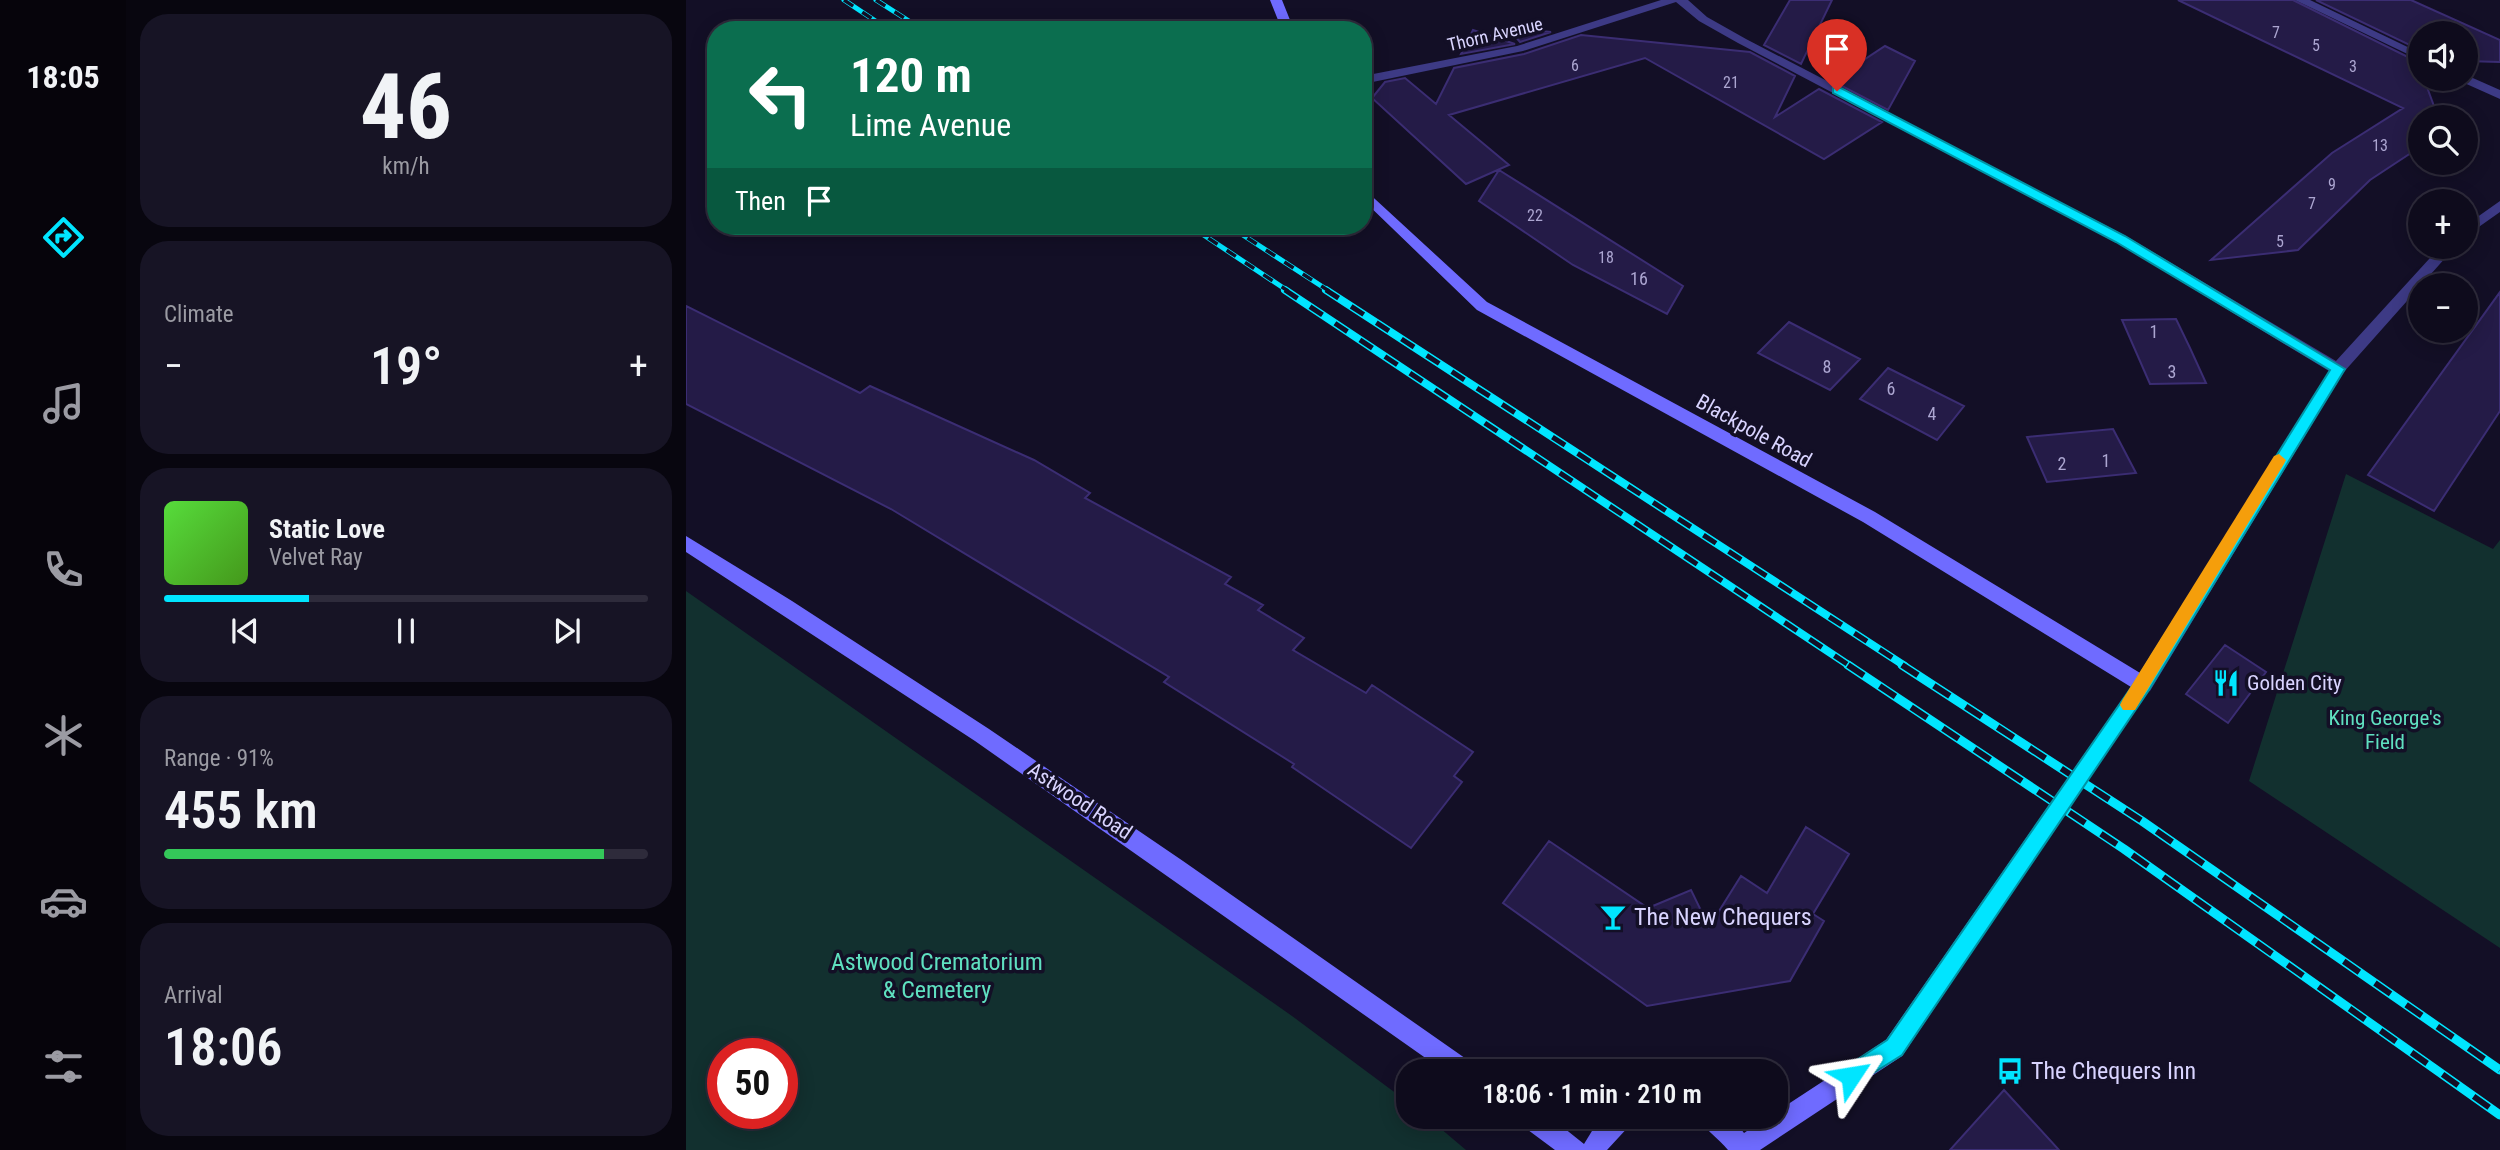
<!DOCTYPE html>
<meta charset="utf-8">
<style>
:root{--surface:#0e0b1c;--page:#171425;--text:#f1f3f6;--muted:#9b9ba3;--line:#2e2b3b;--accent:#00e5ff}
body{margin:0;font-family:"Roboto Condensed",sans-serif;background:var(--page);color:var(--text);height:100vh;display:flex;flex-direction:column;font-size:26px;white-space:nowrap}
*{box-sizing:border-box;margin:0}
p{font-size:23px;color:var(--muted)}
.icon{flex:none;width:38px;height:38px;fill:none;stroke:currentColor;stroke-width:2;stroke-linecap:round;stroke-linejoin:round}
.map{position:relative;flex:1;overflow:hidden}
.panel{display:flex;flex-direction:column;gap:14px;padding:14px;background:#08060f;width:560px}
.panel>*{flex:none}
.hud{position:absolute;left:21px;top:21px;width:665px;height:214px;border-radius:28px;box-shadow:0 4px 18px #0003,0 0 0 2px var(--line);background:#0b6e4f;color:#fff;overflow:hidden}
.buttons{position:absolute;left:1722px;top:21px;display:grid;gap:14px}
.buttons a{display:grid;place-items:center;width:70px;height:70px;border-radius:50%;background:var(--surface);box-shadow:0 4px 18px #0003,0 0 0 2px var(--line);font-size:35px}
.speed{position:absolute;left:21px;top:1038px;display:flex;gap:14px;font-size:35px;font-weight:700;text-align:center}
.speed>*{display:grid;place-content:center;width:91px;height:91px;border-radius:50%;background:var(--surface);box-shadow:0 4px 18px #0003,0 0 0 2px var(--line);line-height:1}
.speed .limit{border:10px solid #d22;background:#fff;color:#111}
.pin{position:absolute;display:grid;place-items:center;width:60px;height:60px;color:#fff;margin:-72px -30px;border-radius:50% 50% 50% 0;rotate:-45deg;box-shadow:0 0 7px #0007}
.pin .icon{rotate:45deg}
.me{position:absolute;width:77px;margin:-38px;rotate:57deg;stroke-linejoin:round;filter:drop-shadow(0 0 5px #0008)}
.turn{display:flex;align-items:center;gap:24px;height:147px;padding:0 28px;font-size:32px}
.turn .icon{width:91px;height:91px;stroke-width:2.5}
.turn b{display:block;font-size:49px;line-height:60px}
.then{display:flex;align-items:center;height:66px;padding:0 28px;background:#0003;gap:14px;font-size:26px}
.big{font-size:52px;font-weight:600;line-height:1.1}
.panel .tile{flex:1;display:flex;flex-direction:column;justify-content:center;gap:10px;min-width:0;padding:0 24px;border-radius:28px;background:var(--page)}
.panel .dial{align-items:center;gap:0}
.dial b{font-size:91px;line-height:1}
.song{display:flex;align-items:center;gap:21px}
.cover{width:84px;height:84px;border-radius:10px;background:linear-gradient(135deg,hsl(110 70% 55%),hsl(100 70% 35%))}
.played{height:7px;border-radius:4px;background:linear-gradient(90deg,var(--accent) 30%,var(--line) 30%)}
.keys{display:flex;justify-content:space-around;direction:ltr}
.heat{display:flex;justify-content:space-between;align-items:center;font-size:38px;direction:ltr}
.charge{height:10px;border-radius:5px;background:linear-gradient(90deg,#34c759 91%,var(--line) 0)}
.trip{position:absolute;left:710px;top:1059px;width:392px;height:70px;border-radius:28px;background:var(--surface);box-shadow:0 4px 18px #0003,0 0 0 2px var(--line);font-weight:600;line-height:70px;text-align:center}
main{display:flex;flex:1;min-height:0}
.menu{display:flex;flex-direction:column;width:126px;justify-content:space-around;align-items:center;background:#06040b;color:var(--muted)}
.menu .icon{width:49px;height:49px}
.menu .selected{color:var(--accent)}
.menu b{font-size:32px;color:var(--text)}
.map>svg:first-child{display:block}
.green{fill:#12302f;fill-rule:evenodd}
.building{fill:#241b47;stroke:#3b2d73;stroke-width:2}
.lines{fill:none;stroke-linecap:round;stroke-linejoin:round}
.street{fill:#3d3a85;fill-rule:evenodd}
.secondary{fill:#6f6bff;fill-rule:evenodd}
.rail-far2-casing{stroke:#00e5ff;stroke-width:5}
.rail-far1-casing{stroke:#00e5ff;stroke-width:8}
.rail-casing{stroke:#00e5ff;stroke-width:9}
.rail-far2{stroke:#130f26;stroke-width:3.5;stroke-dasharray:11;stroke-linecap:butt}
.rail-far1{stroke:#130f26;stroke-width:5;stroke-dasharray:15;stroke-linecap:butt}
.rail{stroke:#130f26;stroke-width:6;stroke-dasharray:19;stroke-linecap:butt}
.route{fill:#00e5ff;stroke:#0095a6;stroke-width:2}
.slow{fill:#f59e0b}
.labels{text-anchor:middle;dominant-baseline:central;stroke-width:7;stroke-linejoin:round;paint-order:stroke}
.far-number-label{font-size:16px;fill:#aca6d1}
.far-street-label{font-size:18px;fill:#d9d4ff;stroke:#130f26}
.number-label{font-size:18px;fill:#aca6d1}
.street-label{font-size:21px;fill:#d9d4ff;stroke:#130f26}
.poi-label{font-size:21px;fill:#d9d4ff;stroke:#130f26;text-anchor:start}
.park-label{font-size:21px;fill:#5fe0c0;stroke:#130f26}
.near-poi-label{font-size:24px;fill:#d9d4ff;stroke:#130f26;text-anchor:start}
.near-park-label{font-size:24px;fill:#5fe0c0;stroke:#130f26}
</style>
<main>
<nav class="menu">
<b>18:05</b>
<svg class="icon selected" aria-label="directions" viewBox="0 0 24 24"><path d="M12 3l9 9-9 9-9-9zM9 14v-3h6M13 9l2 2-2 2"/></svg>
<svg class="icon" aria-label="music" viewBox="0 0 24 24"><path d="M9 18V5l10-2v13"/><circle cx="6" cy="18" r="3"/><circle cx="16" cy="16" r="3"/></svg>
<svg class="icon" aria-label="phone" viewBox="0 0 24 24"><path d="M5 4h4l2 5-3 2q2 4 5 5l2-3 5 2v4C11 20 4 13 5 4z"/></svg>
<svg class="icon" aria-label="climate" viewBox="0 0 24 24"><path d="M12 3v18M4 7l16 10M4 17L20 7"/></svg>
<svg class="icon" aria-label="car" viewBox="0 0 24 24"><path d="M5 17H2v-5l4-1 3-4h7l3 4 3 1v5h-3M9 17h6M6 11h13"/><circle cx="7" cy="17" r="2"/><circle cx="17" cy="17" r="2"/></svg>
<svg class="icon" aria-label="filters" viewBox="0 0 24 24"><path d="M4 7h16M4 17h16"/><circle cx="9" cy="7" r="2"/><circle cx="15" cy="17" r="2"/></svg>
</nav>
<section class="panel">
<div class="tile dial"><b>46</b><p>km/h</p></div>
<div class="tile"><p>Climate</p>
<div class="heat"><a>−</a><b class="big">19°</b><a>+</a></div>
</div>
<div class="tile">
<div class="song"><i class="cover"></i><div><b>Static Love</b><p>Velvet Ray</p></div></div>
<div class="played"></div>
<div class="keys"><svg class="icon" aria-label="previous" viewBox="0 0 24 24"><path d="M18 5L8 12l10 7zM5 5v14"/></svg><svg class="icon" aria-label="pause" viewBox="0 0 24 24"><path d="M8 5v14M16 5v14"/></svg><svg class="icon" aria-label="next" viewBox="0 0 24 24"><path d="M6 5l10 7-10 7zM19 5v14"/></svg></div>
</div>
<div class="tile"><p>Range · 91%</p><b class="big">455 km</b><div class="charge"></div></div>
<div class="tile"><p>Arrival</p><b class="big">18:06</b></div>
</section>
<div class="map">
<svg width="1814" height="1150" viewBox="0 0 1814 1150">
<rect width="100%" height="100%" fill="#130f26"/>
<path class="green" d="M 1660,474 L 1807,549 L 1814,540 L 1814,948 L 1563,781 Z
M 0,591 L 606,1016 L 723,1103 L 723,1116 L 741,1117 L 780,1150 L 0,1150 ZM 37,1054 L 96,1054 L 96,1113 L 37,1113 Z"/>
<path class="building" d="M 1104,0 L 1146,0 L 1115,64 L 1078,45 Z
M 1492,0 L 1607,0 L 1732,62 L 1734,79 L 1738,79 L 1752,117 L 1734,117 L 1734,147 L 1684,180 L 1612,250 L 1525,260 L 1646,153 L 1717,108 Z
M 1630,0 L 1725,0 L 1814,40 L 1814,62 L 1780,61 L 1780,33 L 1734,33 L 1734,50 Z
M 822,28 L 865,32 L 834,42 Z
M 787,30 L 829,44 L 775,54 Z
M 895,35 L 1064,52 L 1109,76 L 1089,117 L 1133,89 L 1196,122 L 1138,159 L 959,58 L 763,115 L 823,165 L 780,184 L 686,98 L 699,82 L 719,78 L 750,104 L 768,68 L 838,54 Z
M 1199,46 L 1229,61 L 1202,110 L 1146,81 Z
M 813,170 L 997,286 L 981,314 L 887,265 L 793,201 Z
M 1814,292 L 1814,411 L 1748,511 L 1682,475 Z
M 0,306 L 174,393 L 184,386 L 348,460 L 404,493 L 399,498 L 545,577 L 539,584 L 577,605 L 572,610 L 618,638 L 607,650 L 680,693 L 686,685 L 787,752 L 768,776 L 776,782 L 725,848 L 606,767 L 608,764 L 478,682 L 483,677 L 205,509 L 0,404 Z
M 1490,319 L 1504,348 L 1520,383 L 1464,384 L 1436,320 Z
M 1103,322 L 1174,359 L 1144,390 L 1072,353 Z
M 1202,368 L 1278,406 L 1251,440 L 1174,399 Z
M 1427,429 L 1450,473 L 1361,482 L 1341,437 Z
M 1539,645 L 1580,672 L 1542,723 L 1500,694 Z
M 1120,827 L 1163,854 L 1127,914 L 1138,921 L 1104,981 L 961,1006 L 817,903 L 863,841 L 962,908 L 1005,890 L 1023,927 L 1055,876 L 1081,893 Z
M 1318,1090 L 1373,1150 L 1264,1150 Z"/>
<g class="lines">
<path class="street" d="M 975,0 L 1002,0 L 1021,17 L 1060,39 L 1440,236 L 1650,361 L 1754,247 L 1769,247 L 1657,373 L 1464,691 L 1457,693 L 1450,691 L 1448,685 L 1450,679 L 1643,371 L 1430,242 L 1052,43 L 1013,21 L 990,2 L 837,51 L 677,84 L 677,76 L 831,46 Z
M 1609,0 L 1624,0 L 1734,53 L 1734,60 Z
M 1780,75 L 1814,90 L 1814,99 L 1776,82 L 1774,79 L 1780,79 Z
M 1814,201 L 1814,212 L 1780,236 L 1780,225 Z"/>
<path class="secondary" d="M 584,0 L 596,0 L 608,30 L 596,30 Z
M 677,188 L 801,302 L 1189,512 L 1464,679 L 1466,685 L 1216,1056 L 1074,1150 L 1042,1150 C 1033,1139 1016,1127 1011,1116 L 1045,1116 L 1058,1133 L 1083,1116 L 1090,1116 L 1090,1112 L 1200,1040 L 1445,687 L 1177,522 L 791,310 L 677,200 Z
M 0,536 L 106,601 L 303,729 L 497,861 L 786,1063 L 790,1071 L 758,1071 L 289,741 L 0,552 Z
M 830,1116 L 863,1116 L 898,1144 L 909,1126 L 919,1116 L 949,1116 L 945,1124 L 921,1150 L 869,1150 L 834,1124 Z"/>
<defs>
<path id="rail-far2" d="M 158,0 L 203,30
M 190,0 L 237,30
M 504,226 L 602,291
M 543,226 L 643,291"/>
<path id="rail-far1" d="M 599,290 L 1164,666
M 640,290 L 1219,666"/>
<path id="rail" d="M 1162,665 L 1438,849 L 1814,1115
M 1216,665 L 1456,821 L 1814,1070"/>
</defs>
<use href="#rail-far2" class="rail-far2-casing"/>
<use href="#rail-far1" class="rail-far1-casing"/>
<use href="#rail" class="rail-casing"/>
<use href="#rail-far2" class="rail-far2"/>
<use href="#rail-far1" class="rail-far1"/>
<use href="#rail" class="rail"/>
</g>
<path class="route" d="M 1147,88 L 1155,88 L 1439,236 L 1659,369 L 1463,690 L 1216,1055 L 1165,1087 L 1157,1084 L 1154,1076 L 1157,1069 L 1201,1040 L 1451,679 L 1644,370 L 1430,242 L 1147,93 Z"/>
<path class="slow" d="M 1593,454 L 1600,460 L 1598,464 L 1449,710 L 1437,710 L 1434,705 L 1437,699 L 1588,456 Z"/>
<defs>
<symbol id="restaurant-bare" viewBox="-9 -9 18 18"><path d="M-5-6h1v4h1v-4h1v4h1v-4h1v5L-1.5 .5V6h-2V.5L-5-1ZM5-6V6H3V1.5H1.5Q1.5-4 5-6Z" fill="#00e5ff" stroke="#130f26" stroke-width="2.5" paint-order="stroke"/></symbol>
<symbol id="bar-bare" viewBox="-9 -9 18 18"><path d="M-6-5H6L.8 .8V4.5H3.5V6h-7V4.5H-.8V.8Z" fill="#00e5ff" stroke="#130f26" stroke-width="2.5" paint-order="stroke"/></symbol>
<symbol id="bus-bare" viewBox="-9 -9 18 18"><path d="M-5-6H5V4H4V6H2V4H-2V6H-4V4H-5ZM-3.5-4V0h7V-4ZM-3.5 1.2v1.5H-2V1.2ZM2 1.2v1.5H3.5V1.2Z" fill="#00e5ff" stroke="#130f26" stroke-width="2.5" paint-order="stroke"/></symbol>
</defs>
<g fill-rule="evenodd">
<use href="#restaurant-bare" x="1521" y="664" width="38" height="38"/>
<use href="#bar-bare" x="908" y="898" width="38" height="38"/>
<use href="#bus-bare" x="1305" y="1052" width="38" height="38"/>
</g>
<g class="labels">
<g class="far-number-label">
<text x="1590" y="32">7</text>
<text x="1630" y="45">5</text>
<text x="889" y="65">6</text>
<text x="1667" y="66">3</text>
<text x="1045" y="82">21</text>
<text x="1694" y="145">13</text>
<text x="1646" y="184">9</text>
<text x="1626" y="203">7</text>
<text x="849" y="215">22</text>
<text x="1594" y="241">5</text>
<text x="920" y="257">18</text>
</g>
<g class="far-street-label">
<text transform="translate(809 34) rotate(-13)">Thorn Avenue</text>
</g>
<g class="number-label">
<text x="953" y="278">16</text>
<text x="1468" y="331">1</text>
<text x="1141" y="366">8</text>
<text x="1486" y="371">3</text>
<text x="1205" y="388">6</text>
<text x="1246" y="413">4</text>
<text x="1420" y="460">1</text>
<text x="1376" y="463">2</text>
</g>
<g class="street-label">
<text transform="translate(1068 431) rotate(29)">Blackpole Road</text>
<text transform="translate(394 801) rotate(34)">Astwood Road</text>
</g>
<g class="poi-label">
<text x="1561" y="683">Golden City</text>
</g>
<g class="park-label">
<text x="1699" y="718">King George's<tspan x="1699" dy="24">Field</tspan></text>
</g>
<g class="near-poi-label">
<text x="948" y="917">The New Chequers</text>
<text x="1345" y="1071">The Chequers Inn</text>
</g>
<g class="near-park-label">
<text x="251" y="962">Astwood Crematorium<tspan x="251" dy="28">&amp; Cemetery</tspan></text>
</g>
</g>
</svg>
<div class="buttons">
<a><svg class="icon" aria-label="sound" viewBox="0 0 24 24"><path d="M4 9h4l5-4v14l-5-4H4zM17 9q2 3 0 6"/></svg></a>
<a><svg class="icon" aria-label="search" viewBox="0 0 24 24"><circle cx="10" cy="10" r="6"/><path d="M15 15l6 6"/></svg></a>
<a>+</a>
<a>−</a>
</div>
<div class="speed"><div class="limit">50</div></div>
<div class="pin" style="left:1151px;top:91px;background:#d93025"><svg class="icon" aria-label="arrive" viewBox="0 0 24 24"><path d="M6 21V4h12l-3 4 3 4H6"/></svg></div>
<svg class="me" style="left:1165px;top:1076px" viewBox="-20 -20 40 40"><path d="M0-17L14 15 0 8-14 15z" fill="#00e5ff" stroke="#fff" stroke-width="4"/></svg>
<div class="trip">18:06 · 1 min · 210 m</div>
<div class="hud">
<div class="turn"><svg class="icon" aria-label="left" viewBox="0 0 24 24"><path d="M17 20v-9H6M10 6l-5 5 5 5"/></svg><div><b>120 m</b>Lime Avenue</div></div>
<div class="then">Then<svg class="icon" aria-label="arrive" viewBox="0 0 24 24"><path d="M6 21V4h12l-3 4 3 4H6"/></svg></div>
</div>
</div>
</main>
